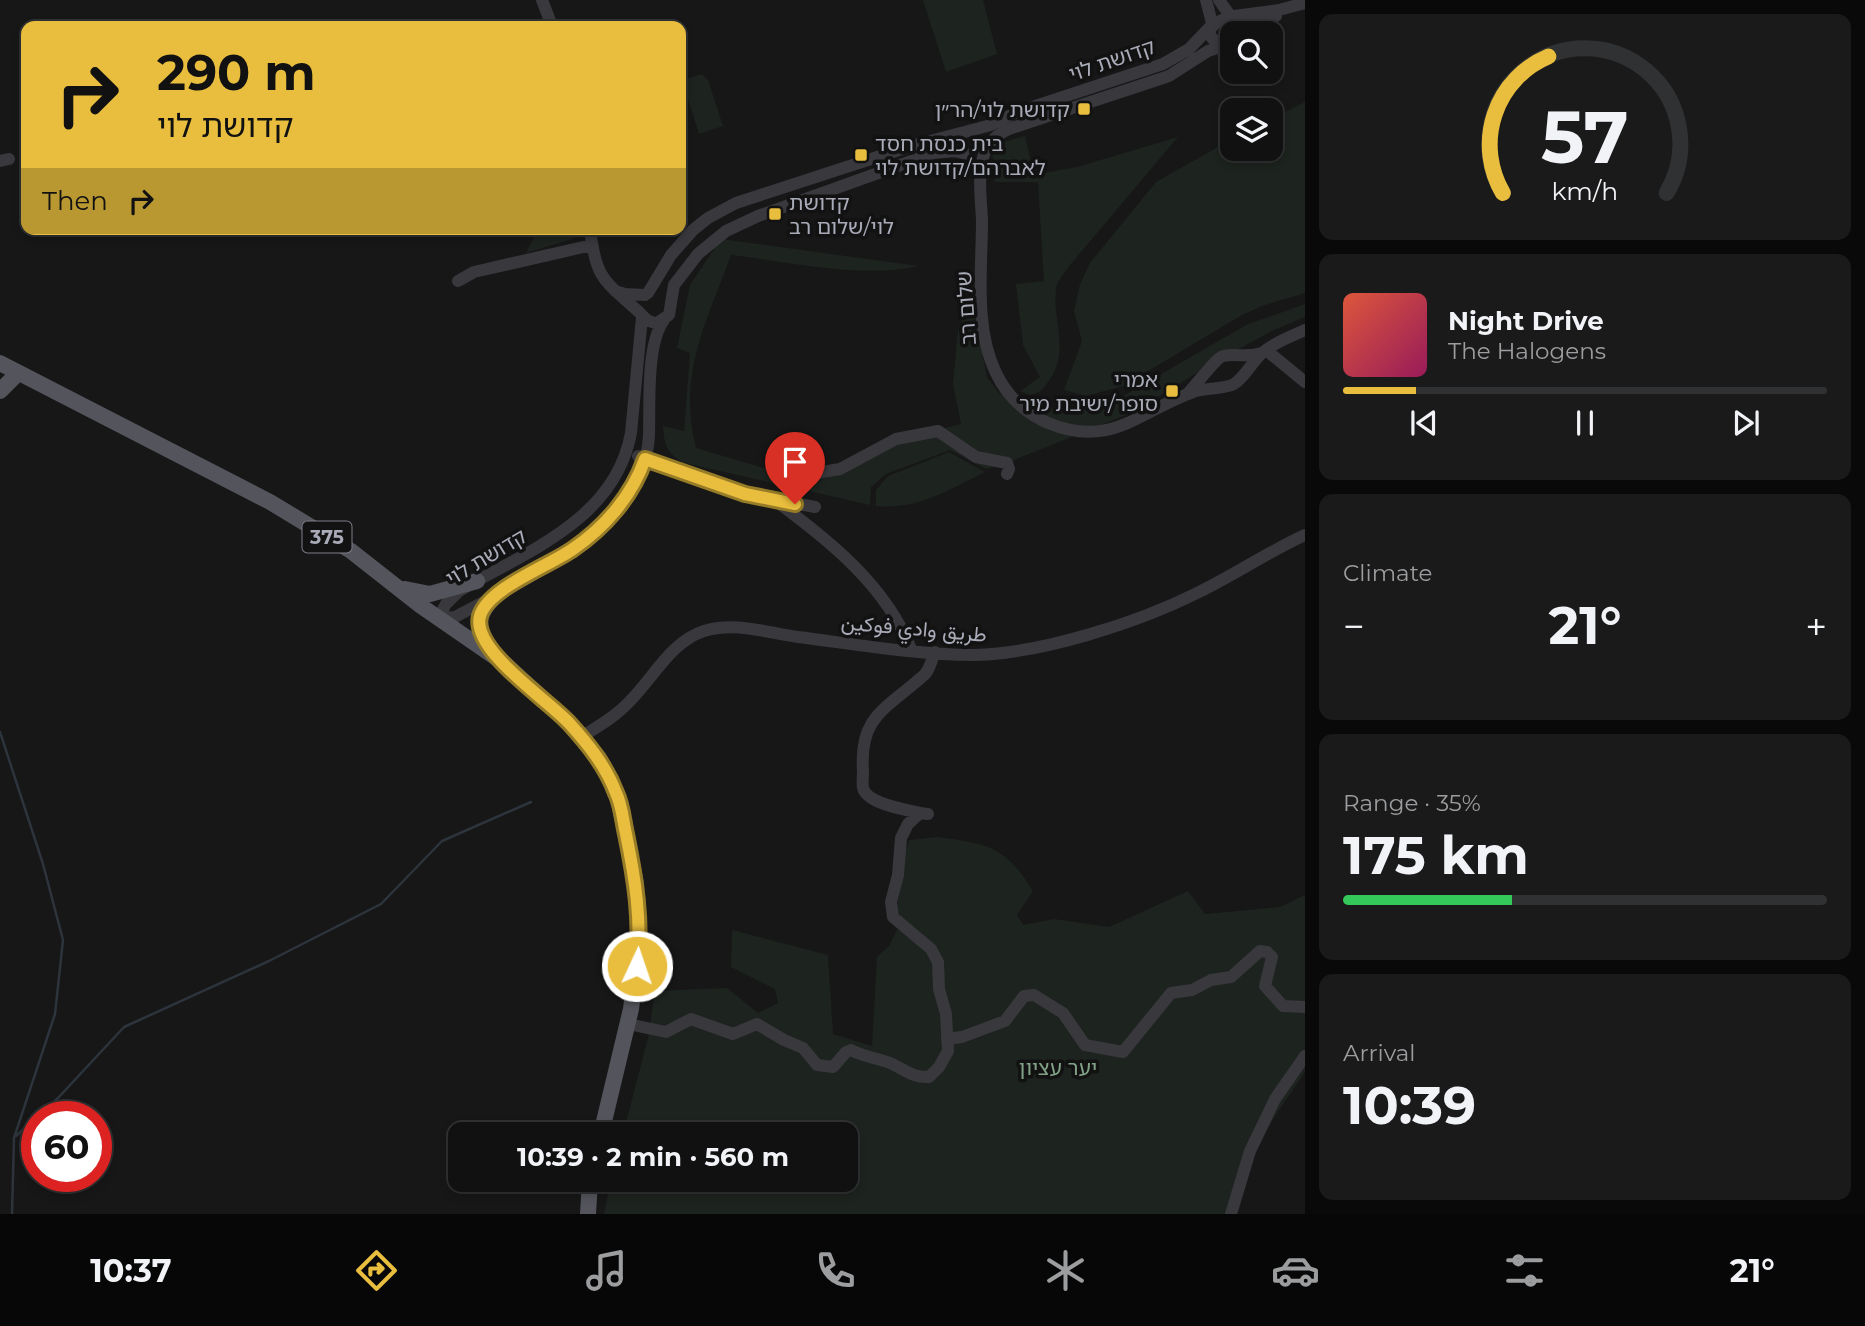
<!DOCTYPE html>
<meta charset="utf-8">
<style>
:root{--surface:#111112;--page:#1a1a1b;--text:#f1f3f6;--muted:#9c9d9f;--line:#303132;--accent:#e9be3e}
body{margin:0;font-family:Montserrat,Vazirmatn,"Noto Sans Hebrew",sans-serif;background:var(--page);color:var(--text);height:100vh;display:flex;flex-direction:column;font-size:26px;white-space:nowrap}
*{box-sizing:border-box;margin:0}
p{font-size:23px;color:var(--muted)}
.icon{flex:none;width:38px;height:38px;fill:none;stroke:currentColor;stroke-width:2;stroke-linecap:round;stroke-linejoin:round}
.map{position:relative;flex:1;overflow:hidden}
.panel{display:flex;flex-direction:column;gap:14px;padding:14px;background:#09090a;width:560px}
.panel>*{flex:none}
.banner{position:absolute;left:21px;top:21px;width:665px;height:214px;border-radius:14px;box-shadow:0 4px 10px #0003,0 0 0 2px var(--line);background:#e9be3e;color:#111;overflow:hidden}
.tools{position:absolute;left:1220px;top:21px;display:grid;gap:14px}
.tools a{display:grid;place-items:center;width:63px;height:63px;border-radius:14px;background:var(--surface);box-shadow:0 4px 10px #0003,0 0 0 2px var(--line);font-size:35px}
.speed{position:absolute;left:21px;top:1101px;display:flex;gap:14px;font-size:35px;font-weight:700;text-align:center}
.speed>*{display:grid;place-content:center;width:91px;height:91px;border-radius:50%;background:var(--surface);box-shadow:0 4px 10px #0003,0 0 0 2px var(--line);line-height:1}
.speed .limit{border:10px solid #d22;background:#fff;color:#111}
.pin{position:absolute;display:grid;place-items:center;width:60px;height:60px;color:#fff;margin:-72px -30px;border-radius:50% 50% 50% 0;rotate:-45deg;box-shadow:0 0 7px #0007}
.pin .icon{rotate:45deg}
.me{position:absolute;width:77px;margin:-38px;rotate:3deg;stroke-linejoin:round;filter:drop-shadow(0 0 5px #0008)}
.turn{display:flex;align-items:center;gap:24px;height:147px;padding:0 21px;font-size:32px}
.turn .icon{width:91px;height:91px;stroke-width:2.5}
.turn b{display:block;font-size:49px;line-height:60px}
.then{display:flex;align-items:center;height:66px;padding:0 21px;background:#0003;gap:14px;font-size:26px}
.big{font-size:52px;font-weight:700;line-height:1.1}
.panel .card{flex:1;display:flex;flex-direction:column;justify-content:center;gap:10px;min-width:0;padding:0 24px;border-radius:14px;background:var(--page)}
.panel .dial{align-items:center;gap:0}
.dial svg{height:182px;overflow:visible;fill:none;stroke:var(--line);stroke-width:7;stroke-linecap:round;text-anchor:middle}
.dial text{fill:var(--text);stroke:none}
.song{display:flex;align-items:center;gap:21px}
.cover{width:84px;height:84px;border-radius:10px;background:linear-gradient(135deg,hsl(10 70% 55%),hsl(330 70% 35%))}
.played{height:7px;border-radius:4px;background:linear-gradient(90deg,var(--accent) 15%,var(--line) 15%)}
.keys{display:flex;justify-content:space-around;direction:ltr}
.heat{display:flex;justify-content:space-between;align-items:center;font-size:38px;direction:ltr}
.charge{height:10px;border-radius:5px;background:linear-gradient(90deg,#34c759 35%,var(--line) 0)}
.trip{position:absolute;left:448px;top:1122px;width:410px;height:70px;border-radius:14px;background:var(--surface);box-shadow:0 4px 10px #0003,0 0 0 2px var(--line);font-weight:700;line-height:70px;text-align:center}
.dock{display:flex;height:112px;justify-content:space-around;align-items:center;background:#070707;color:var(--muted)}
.dock .icon{width:49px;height:49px}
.dock .current{color:var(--accent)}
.dock b{font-size:32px;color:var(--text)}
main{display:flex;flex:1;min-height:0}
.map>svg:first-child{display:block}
.green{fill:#1d231e}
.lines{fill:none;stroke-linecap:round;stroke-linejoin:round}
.stream{stroke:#2d343c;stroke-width:2.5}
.minor{stroke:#38383d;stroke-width:12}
.major{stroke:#54555c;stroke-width:16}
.route-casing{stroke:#977c28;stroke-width:18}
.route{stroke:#e9be3e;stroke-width:12}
.poi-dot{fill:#e9be3e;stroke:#121213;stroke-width:2.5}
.labels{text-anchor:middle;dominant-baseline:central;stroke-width:7;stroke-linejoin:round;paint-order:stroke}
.shield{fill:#121213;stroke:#7c7e86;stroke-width:2}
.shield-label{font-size:19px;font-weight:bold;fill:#a9acb8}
.street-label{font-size:21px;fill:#a9acb8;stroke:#121213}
.poi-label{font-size:21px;fill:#a9acb8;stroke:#121213;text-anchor:end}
.park-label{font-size:21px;fill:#81a286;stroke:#121213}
</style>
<main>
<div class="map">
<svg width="1305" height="1214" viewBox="0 0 1305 1214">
<rect width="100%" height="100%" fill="#171718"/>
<path class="green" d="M 923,0 L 983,0 L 997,54 L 946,72 Z
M 702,74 L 708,80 L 723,126 L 699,134 L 682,80 Z
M 1305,102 L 1305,293 L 1262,306 L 1242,315 L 1123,386 L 1086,396 L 1064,390 L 1082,341 L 1074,311 L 1080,284 L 1090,263 L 1156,182 L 1232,139 L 1232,149 L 1270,149 L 1271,119 Z
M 1025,136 L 1034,175 L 1077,167 L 1178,137 L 1070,265 C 1065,272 1058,280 1056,288 C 1052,321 1070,349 1050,379 C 1045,387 1041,393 1030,395 L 1020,391 L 1040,377 L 1023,345 L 1016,284 L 1044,281 L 1038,182 L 995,182 L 992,151 L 999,143 Z
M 538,229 L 581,229 L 582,236 L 526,253 Z
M 721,239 L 919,266 C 861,279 790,262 731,255 C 707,321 677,375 696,448 L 805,480 L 856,466 L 869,455 L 921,434 L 961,424 L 953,384 L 958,329 L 972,301 L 987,377 L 998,392 L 1014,403 L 1034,408 L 1106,406 L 1246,325 L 1305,304 L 1305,317 L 1274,330 L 1215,362 L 1131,413 L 1002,465 L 986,469 L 950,450 L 886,474 L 871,487 L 870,505 L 684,463 C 667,453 664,445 663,426 L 684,431 L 690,353 L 677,348 L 690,285 Z
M 949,452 L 985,472 C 949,490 917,510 876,506 L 876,490 L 888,476 Z
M 937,837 C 986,843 1006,846 1033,891 L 1017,915 L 1023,925 L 1054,919 L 1109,927 L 1188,891 L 1205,914 L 1280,907 L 1305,895 L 1305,1072 L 1273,1119 L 1252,1160 L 1236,1214 L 604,1214 L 611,1180 L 845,1180 L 845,1134 L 623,1134 L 648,1038 L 655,991 L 727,988 L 758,1013 L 778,1003 L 775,989 L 731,967 L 732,930 L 828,955 L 833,1034 L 872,1046 L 877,957 L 889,946 L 898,928 L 895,922 L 905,852 L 909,840 Z"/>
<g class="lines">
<path class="stream" d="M 0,732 L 43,864 L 63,940 L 55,1014 L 14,1138 L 12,1214
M 38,1116 L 58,1098 L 124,1027 L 269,961 L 381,904 L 442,841 L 531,802
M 16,1136 L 37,1117"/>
<path class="minor" d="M 542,0 L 552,26
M 1206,0 L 1212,23
M 1219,0 L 1229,14
M 1234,16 L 1279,10 L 1305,3
M 1243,33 L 1276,16
M 1232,43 L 1208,51 L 1169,76 L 1012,128 C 999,133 991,139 985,152 C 977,171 981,199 982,220 C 982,269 974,328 996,373 C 1007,396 1025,413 1048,423 C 1111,449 1140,411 1193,392 C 1204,388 1226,389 1234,384 C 1244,378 1251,364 1259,356 C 1271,344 1289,337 1305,330
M 1225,45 C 1182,32 1245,0 1241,33
M 0,161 L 9,159
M 590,229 C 596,280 604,280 639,312 C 645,318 647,322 657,323 L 669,315 L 674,285 L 698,254 L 726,231 L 758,216 L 934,153 L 954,151 L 967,154
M 458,281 L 474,272 L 592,245
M 615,291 L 625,294 L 645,295
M 648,293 L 671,255 L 693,230 L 708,218 L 736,203 L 911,146 L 991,125 L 1017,112 L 1163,64 L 1189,49 L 1211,26
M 1266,350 L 1305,382
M 1189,392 C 1196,385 1216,358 1223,356 C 1237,353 1247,358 1262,353
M 638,456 L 745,494 L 815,507
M 816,473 L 840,469 L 896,439 L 938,431 L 976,457 L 1007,463 L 1009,469 L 1007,474
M 777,502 C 830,541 886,586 911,649
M 438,618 L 455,617 C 523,581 646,524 649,435 C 650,406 646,344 664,320
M 438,618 L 446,604 L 459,591 C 527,551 615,520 631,433 L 642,317
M 581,737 C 597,727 615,717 628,703 C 653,679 670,642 704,631 C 734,621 768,633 798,637 C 853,644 918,655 973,655 C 1040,654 1137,623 1197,593 C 1234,575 1268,552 1305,535
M 921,813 C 907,810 867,804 863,788 C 862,783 863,776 863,771 C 859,716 886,709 923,676 C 929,672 932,659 935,652
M 628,1024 L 666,1032 L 691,1019 L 733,1034 L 757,1024 L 784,1040 L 803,1048 L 817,1065 L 833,1067 L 846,1052 L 851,1050 C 864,1057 877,1058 890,1063 C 904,1069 912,1078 929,1077 L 939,1067 L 948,1051 L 946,1014 L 939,989 L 938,962 L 931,949 L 893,917 L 891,902 L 898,875 L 901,838 L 908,824 L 920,813 L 928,814
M 947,1039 L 962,1037 L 1005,1021 L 1024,996 L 1034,995 L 1063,1013 L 1085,1045 L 1123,1052 L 1171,993 L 1192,990 L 1211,980 L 1231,977 L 1260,951 L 1267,952 L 1272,957 L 1265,986 L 1283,1006 L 1305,1007
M 1231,1214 L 1250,1151 L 1275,1099 L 1305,1056"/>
<path class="major" d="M 0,363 L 270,502 L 351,551 L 421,606 L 505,664 L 567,721 L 599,758 L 617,794 L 636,883 L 639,945 L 631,1009 L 601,1134
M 0,391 L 18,373
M 405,589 L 430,594 L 477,581
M 492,652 C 472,626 478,612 500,591
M 588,1214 L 590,1180"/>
</g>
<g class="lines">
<defs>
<path id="route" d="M 637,966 C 642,921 635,878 626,834 C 623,821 622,805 616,793 C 606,766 588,744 569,723 C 547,699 471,650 480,616 C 488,588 549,566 573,549 C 605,527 632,496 645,459 L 745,494 L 795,504"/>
</defs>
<use href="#route" class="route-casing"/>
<use href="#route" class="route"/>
</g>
<g class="poi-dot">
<rect x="1077" y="102" width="14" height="14" rx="3.5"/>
<rect x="854" y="148" width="14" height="14" rx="3.5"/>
<rect x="768" y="207" width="14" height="14" rx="3.5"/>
<rect x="1165" y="384" width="14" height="14" rx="3.5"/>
</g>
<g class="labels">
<rect class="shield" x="302.5" y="521.5" width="49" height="31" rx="5"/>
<g class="shield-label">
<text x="327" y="537">375</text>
</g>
<g class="street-label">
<text transform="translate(1112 60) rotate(-19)">קדושת לוי</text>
<text transform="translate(966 308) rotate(-94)">שלום רב</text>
<text transform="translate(486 557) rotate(-31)">קדושת לוי</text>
<text transform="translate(914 628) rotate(5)">طريق وادي فوکين</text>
</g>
<g class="poi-label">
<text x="1070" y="109">קדושת לוי/הר״ן</text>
<text x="875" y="143" text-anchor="start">בית כנסת חסד<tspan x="875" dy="24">לאברהם/קדושת לוי</tspan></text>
<text x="789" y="202" text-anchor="start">קדושת<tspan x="789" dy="24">לוי/שלום רב</tspan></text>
<text x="1158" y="379">אמרי<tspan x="1158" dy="24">סופר/ישיבת מיר</tspan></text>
</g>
<g class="park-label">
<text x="1058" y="1067">יער עציון</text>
</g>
</g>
</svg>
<div class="tools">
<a><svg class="icon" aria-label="search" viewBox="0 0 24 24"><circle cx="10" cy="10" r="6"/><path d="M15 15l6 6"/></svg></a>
<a><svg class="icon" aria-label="layers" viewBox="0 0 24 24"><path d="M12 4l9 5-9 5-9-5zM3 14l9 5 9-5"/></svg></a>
</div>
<div class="speed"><div class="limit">60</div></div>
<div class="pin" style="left:795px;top:504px;background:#d93025"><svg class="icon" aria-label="arrive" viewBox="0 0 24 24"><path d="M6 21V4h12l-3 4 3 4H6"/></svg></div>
<svg class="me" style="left:637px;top:966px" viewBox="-20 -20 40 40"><circle r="17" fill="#e9be3e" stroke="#fff" stroke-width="3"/><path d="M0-11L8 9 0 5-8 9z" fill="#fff"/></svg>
<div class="trip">10:39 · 2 min · 560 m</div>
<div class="banner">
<div class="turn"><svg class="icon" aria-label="right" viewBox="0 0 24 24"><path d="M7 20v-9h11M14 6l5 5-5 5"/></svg><div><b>290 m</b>קדושת לוי</div></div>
<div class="then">Then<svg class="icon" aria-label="right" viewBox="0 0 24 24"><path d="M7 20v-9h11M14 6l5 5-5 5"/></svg></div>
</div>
</div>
<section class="panel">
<div class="card dial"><svg viewBox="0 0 100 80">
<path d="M14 69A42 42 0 1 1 86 69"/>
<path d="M14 69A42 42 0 0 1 34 9" stroke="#e9be3e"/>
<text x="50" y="56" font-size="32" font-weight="700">57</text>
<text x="50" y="72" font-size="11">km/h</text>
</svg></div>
<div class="card">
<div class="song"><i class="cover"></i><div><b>Night Drive</b><p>The Halogens</p></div></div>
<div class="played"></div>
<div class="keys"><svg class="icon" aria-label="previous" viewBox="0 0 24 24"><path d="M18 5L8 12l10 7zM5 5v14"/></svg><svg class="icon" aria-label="pause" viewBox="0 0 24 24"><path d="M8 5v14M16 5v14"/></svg><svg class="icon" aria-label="next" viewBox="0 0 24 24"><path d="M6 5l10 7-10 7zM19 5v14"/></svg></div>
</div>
<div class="card"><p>Climate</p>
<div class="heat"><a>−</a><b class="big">21°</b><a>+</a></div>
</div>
<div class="card"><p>Range · 35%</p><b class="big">175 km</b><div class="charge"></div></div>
<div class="card"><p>Arrival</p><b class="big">10:39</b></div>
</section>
</main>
<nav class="dock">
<b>10:37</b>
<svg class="icon current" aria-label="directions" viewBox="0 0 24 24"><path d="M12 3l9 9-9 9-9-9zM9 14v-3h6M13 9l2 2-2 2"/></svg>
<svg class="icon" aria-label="music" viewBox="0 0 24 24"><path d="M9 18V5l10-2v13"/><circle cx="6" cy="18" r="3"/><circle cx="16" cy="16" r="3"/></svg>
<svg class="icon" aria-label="phone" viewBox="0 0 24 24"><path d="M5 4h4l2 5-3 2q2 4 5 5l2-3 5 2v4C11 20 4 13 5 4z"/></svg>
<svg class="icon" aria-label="climate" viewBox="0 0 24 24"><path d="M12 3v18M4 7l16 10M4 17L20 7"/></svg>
<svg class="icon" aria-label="car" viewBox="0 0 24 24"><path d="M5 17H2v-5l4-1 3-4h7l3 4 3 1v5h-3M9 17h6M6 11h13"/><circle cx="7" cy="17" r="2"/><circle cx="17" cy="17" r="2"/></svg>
<svg class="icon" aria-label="filters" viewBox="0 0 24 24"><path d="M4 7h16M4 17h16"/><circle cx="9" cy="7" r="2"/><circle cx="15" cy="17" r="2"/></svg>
<b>21°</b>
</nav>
